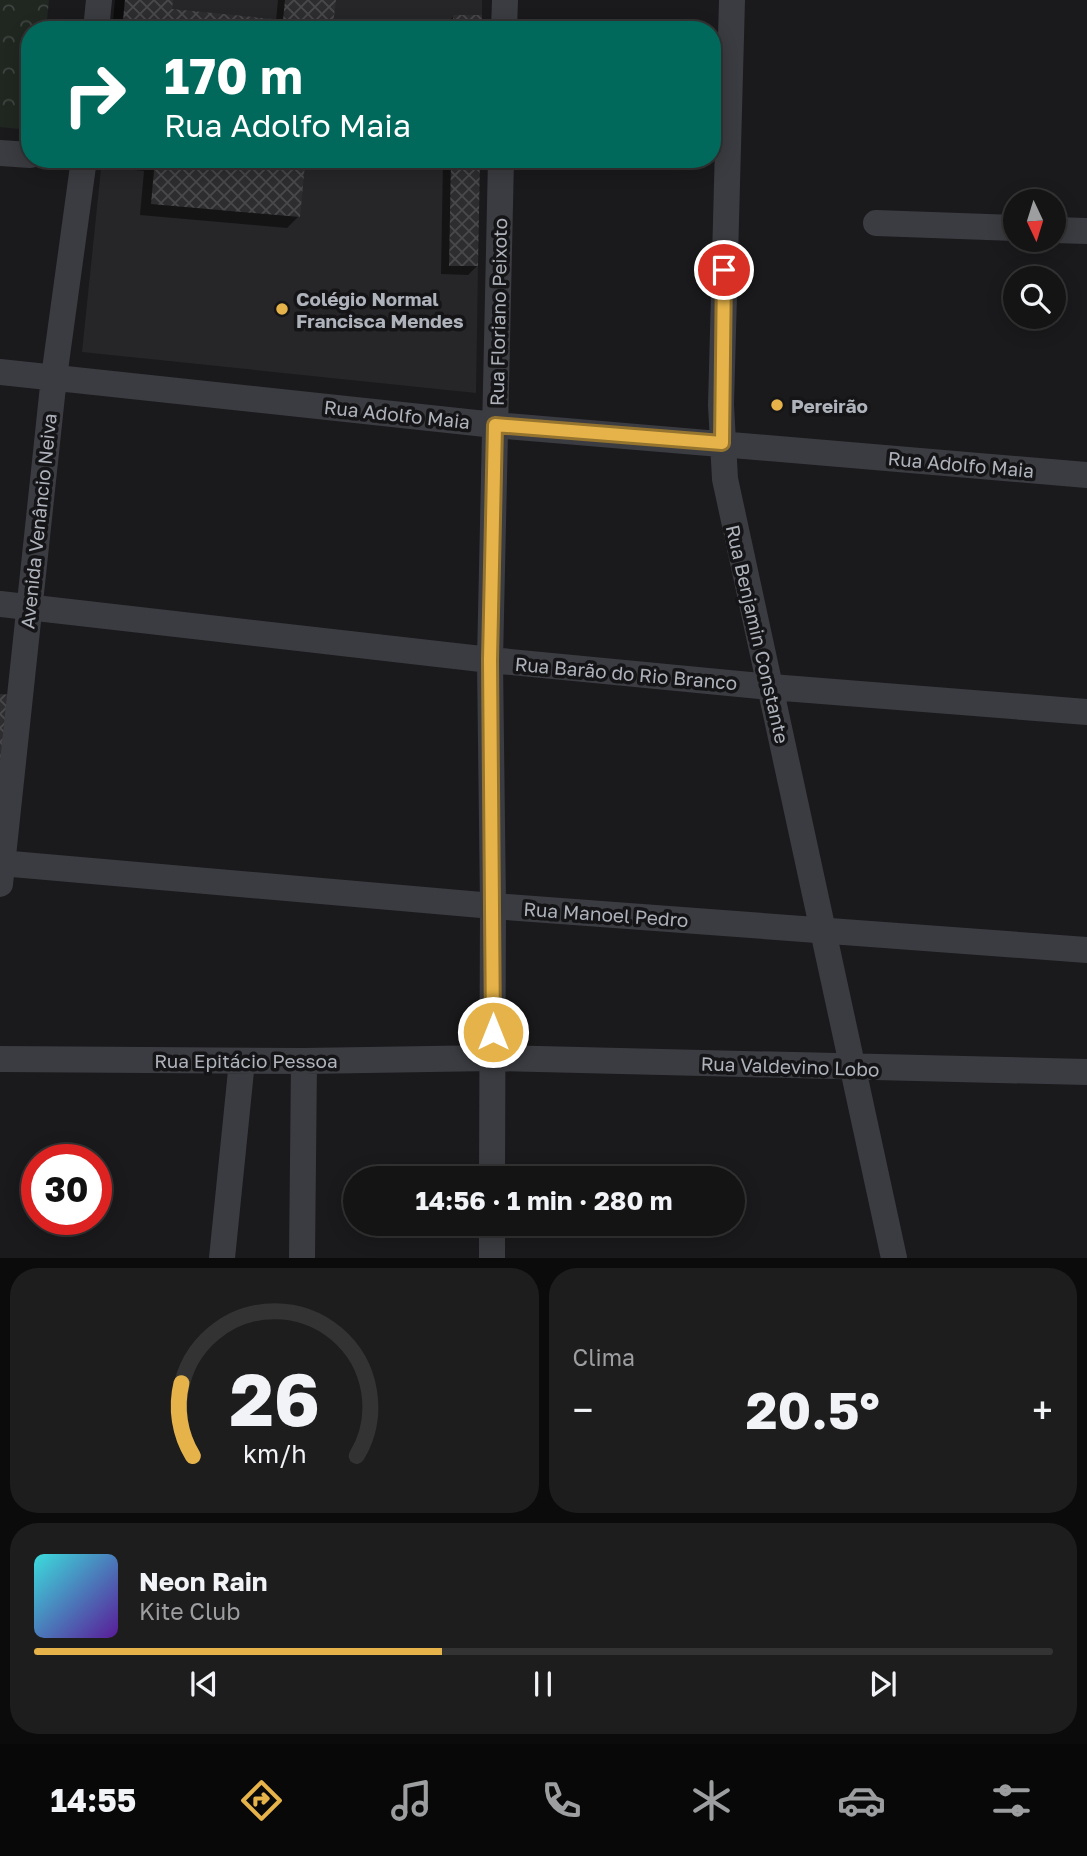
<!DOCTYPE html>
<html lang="pt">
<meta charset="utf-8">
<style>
:root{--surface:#141415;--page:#1d1d1e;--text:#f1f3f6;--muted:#9d9ea0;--line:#333334;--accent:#e5b349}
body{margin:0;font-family:"Golos Text",sans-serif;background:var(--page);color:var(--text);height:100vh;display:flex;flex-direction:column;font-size:26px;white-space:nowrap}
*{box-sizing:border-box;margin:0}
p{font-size:23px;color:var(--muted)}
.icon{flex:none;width:38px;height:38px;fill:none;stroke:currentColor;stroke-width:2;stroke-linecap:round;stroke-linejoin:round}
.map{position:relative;height:1258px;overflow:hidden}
.drawer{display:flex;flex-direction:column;gap:10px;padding:10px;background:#0b0b0c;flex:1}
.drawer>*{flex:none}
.guide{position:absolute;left:21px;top:21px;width:700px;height:147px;border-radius:28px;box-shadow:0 4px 18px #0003,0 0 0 2px var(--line);background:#00695c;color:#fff;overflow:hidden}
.needle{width:46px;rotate:176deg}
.fabs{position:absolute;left:1003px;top:189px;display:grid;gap:14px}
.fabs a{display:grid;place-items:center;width:63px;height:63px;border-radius:50%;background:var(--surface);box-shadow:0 4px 18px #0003,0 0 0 2px var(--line);font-size:35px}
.speed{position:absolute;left:21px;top:1144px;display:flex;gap:14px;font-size:35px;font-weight:700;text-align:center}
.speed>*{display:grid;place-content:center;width:91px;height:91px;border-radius:50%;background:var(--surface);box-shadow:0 4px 18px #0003,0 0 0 2px var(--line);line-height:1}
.speed .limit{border:10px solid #d22;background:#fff;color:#111}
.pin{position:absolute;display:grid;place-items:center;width:60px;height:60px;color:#fff;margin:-30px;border:4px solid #fff;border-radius:50%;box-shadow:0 2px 7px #0007}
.me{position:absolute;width:77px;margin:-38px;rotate:0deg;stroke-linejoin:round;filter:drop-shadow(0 0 5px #0008)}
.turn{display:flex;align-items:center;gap:24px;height:147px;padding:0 28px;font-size:32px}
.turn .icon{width:91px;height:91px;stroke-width:2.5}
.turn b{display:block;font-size:49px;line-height:60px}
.big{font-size:52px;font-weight:700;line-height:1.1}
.drawer .widget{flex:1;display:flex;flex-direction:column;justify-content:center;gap:10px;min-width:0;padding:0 24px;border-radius:28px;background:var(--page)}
.drawer .dial{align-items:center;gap:0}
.dial svg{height:182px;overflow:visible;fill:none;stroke:var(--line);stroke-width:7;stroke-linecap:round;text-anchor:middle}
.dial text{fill:var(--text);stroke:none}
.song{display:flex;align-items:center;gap:21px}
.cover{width:84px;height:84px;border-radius:10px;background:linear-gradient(135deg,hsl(180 70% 55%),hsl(270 70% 35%))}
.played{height:7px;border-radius:4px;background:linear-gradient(90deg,var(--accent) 40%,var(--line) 40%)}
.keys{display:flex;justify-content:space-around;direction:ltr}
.heat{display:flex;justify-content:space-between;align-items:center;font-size:38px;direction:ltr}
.drawer .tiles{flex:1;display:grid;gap:10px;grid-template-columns:1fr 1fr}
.widget:last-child{grid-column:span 2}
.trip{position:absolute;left:343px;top:1166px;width:402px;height:70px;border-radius:35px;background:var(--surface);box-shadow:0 4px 18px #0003,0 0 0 2px var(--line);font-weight:700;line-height:70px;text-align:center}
.menu{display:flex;height:112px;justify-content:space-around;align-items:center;background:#080808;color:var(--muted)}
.menu .icon{width:49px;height:49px}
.menu .selected{color:var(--accent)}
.menu b{font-size:32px;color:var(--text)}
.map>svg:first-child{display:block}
.built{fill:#262629}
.park{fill:url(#park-crowns)}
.shadow{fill:#0007}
.building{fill:url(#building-cross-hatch)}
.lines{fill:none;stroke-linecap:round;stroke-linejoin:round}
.street{stroke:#3b3c41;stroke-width:26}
.route-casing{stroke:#95742f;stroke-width:18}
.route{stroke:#e5b349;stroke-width:12}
.poi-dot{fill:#e5b349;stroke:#151517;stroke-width:2.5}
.labels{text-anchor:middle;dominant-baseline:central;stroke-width:7;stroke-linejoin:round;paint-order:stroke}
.poi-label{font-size:19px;font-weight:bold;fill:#aeb2bb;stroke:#151517;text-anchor:start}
.street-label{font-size:19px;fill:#aeb2bb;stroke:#151517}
</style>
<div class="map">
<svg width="1087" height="1258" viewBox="0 0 1087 1258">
<defs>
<pattern id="park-crowns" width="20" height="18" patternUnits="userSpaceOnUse" patternTransform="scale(1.75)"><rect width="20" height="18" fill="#202721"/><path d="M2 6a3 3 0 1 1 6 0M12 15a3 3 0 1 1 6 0" fill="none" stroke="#3e443f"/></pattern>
<pattern id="building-cross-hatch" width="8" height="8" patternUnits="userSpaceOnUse" patternTransform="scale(1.75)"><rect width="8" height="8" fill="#2d2d30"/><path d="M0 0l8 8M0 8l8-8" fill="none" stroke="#49494c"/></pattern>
</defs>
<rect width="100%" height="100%" fill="#1a1a1c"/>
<path class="built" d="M 125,0 L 482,0 L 482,15 L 454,15 L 453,30 L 122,30 Z
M 102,159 L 451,159 L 449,266 L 478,266 L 476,393 L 82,352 Z"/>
<path class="park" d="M 0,0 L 49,0 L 46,30 L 30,30 L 30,130 L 0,127 Z"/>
<path class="shadow" d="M 115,0 L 171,0 L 170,11 L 276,21 L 278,0 L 334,0 L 331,26 L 368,30 L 112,30 Z
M 454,16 L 480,30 L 445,30 L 445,25 Z
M 93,159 L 232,159 L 298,217 L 287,228 L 140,215 L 144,171 L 92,166 Z
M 273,159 L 314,159 L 311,163 Z
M 443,159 L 478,159 L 477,266 L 468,275 L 441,274 Z"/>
<path class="building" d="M 125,0 L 173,0 L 172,9 L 283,20 L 285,0 L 336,0 L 333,25 L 365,28 L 365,30 L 122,30 Z
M 453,15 L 482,15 L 482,30 L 453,30 Z
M 155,159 L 251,159 L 305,164 L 300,217 L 151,204 Z
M 451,159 L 480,159 L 478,266 L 449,266 Z
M 0,694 L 14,695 L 0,822 Z"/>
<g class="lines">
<path class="street" d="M 732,0 L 721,405 L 725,479 L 894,1258
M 96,30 L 99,0
M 504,30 L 505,0
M 0,153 L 30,155
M 876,223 L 1015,228
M 1054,230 L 1087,231
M 0,372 L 495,425 L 1087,475
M 0,604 L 490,660 L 771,687 L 1087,712
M 0,863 L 493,906 L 1087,950
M 0,884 L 54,377 L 84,159
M 0,1059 L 304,1061 L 493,1058 L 1087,1072
M 492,1178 L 493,906 L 490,660 L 501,159
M 222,1258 L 242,1061
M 302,1258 L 304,1061
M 492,1258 L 492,1223"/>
</g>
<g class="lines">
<defs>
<path id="route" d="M 493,1032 L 490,660 L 495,425 L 722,443 L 724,270"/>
</defs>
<use href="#route" class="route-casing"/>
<use href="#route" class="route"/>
</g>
<g class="poi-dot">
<circle cx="282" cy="309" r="7"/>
<circle cx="777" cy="405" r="7"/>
</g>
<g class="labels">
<g class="poi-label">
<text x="296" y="298">Colégio Normal<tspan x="296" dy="22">Francisca Mendes</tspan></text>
<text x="791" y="405">Pereirão</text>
</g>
<g class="street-label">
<text transform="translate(498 312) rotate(-89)">Rua Floriano Peixoto</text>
<text transform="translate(397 414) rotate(6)">Rua Adolfo Maia</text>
<text transform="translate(961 464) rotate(5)">Rua Adolfo Maia</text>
<text transform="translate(38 521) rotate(-84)">Avenida Venâncio Neiva</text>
<text transform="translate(758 634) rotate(77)">Rua Benjamin Constante</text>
<text transform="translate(626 673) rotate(5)">Rua Barão do Rio Branco</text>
<text transform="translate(606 914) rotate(4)">Rua Manoel Pedro</text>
<text x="246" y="1060">Rua Epitácio Pessoa</text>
<text transform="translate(790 1066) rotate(2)">Rua Valdevino Lobo</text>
</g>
</g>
</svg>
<div class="fabs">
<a><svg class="needle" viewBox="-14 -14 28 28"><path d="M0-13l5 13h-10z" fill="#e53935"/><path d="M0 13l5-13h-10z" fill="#9d9ea0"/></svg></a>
<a><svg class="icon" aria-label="search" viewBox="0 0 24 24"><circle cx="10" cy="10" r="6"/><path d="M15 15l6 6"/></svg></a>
</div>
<div class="speed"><div class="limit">30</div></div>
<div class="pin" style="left:724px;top:270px;background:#d93025"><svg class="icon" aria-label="arrive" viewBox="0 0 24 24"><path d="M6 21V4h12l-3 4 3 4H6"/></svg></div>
<svg class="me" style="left:493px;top:1032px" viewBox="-20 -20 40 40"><circle r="17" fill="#e5b349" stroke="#fff" stroke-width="3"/><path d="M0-11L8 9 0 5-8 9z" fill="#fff"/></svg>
<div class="trip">14:56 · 1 min · 280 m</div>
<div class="guide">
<div class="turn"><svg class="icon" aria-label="right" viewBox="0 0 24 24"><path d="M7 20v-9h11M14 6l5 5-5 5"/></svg><div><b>170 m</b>Rua Adolfo Maia</div></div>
</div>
</div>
<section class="drawer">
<div class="tiles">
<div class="widget dial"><svg viewBox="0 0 100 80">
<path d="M14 69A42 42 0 1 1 86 69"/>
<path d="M14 69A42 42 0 0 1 9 37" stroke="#e5b349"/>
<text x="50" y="56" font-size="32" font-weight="700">26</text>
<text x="50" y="72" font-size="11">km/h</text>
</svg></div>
<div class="widget"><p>Clima</p>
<div class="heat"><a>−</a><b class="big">20.5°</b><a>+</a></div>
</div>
<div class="widget">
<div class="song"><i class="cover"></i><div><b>Neon Rain</b><p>Kite Club</p></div></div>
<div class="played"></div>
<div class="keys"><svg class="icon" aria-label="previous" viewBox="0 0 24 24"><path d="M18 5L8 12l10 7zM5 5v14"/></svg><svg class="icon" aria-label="pause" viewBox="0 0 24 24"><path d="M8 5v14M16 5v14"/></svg><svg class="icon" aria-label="next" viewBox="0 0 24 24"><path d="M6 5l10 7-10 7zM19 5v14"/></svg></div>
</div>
</div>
</section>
<nav class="menu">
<b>14:55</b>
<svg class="icon selected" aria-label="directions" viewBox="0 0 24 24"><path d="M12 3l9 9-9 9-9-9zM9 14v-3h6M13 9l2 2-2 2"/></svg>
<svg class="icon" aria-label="music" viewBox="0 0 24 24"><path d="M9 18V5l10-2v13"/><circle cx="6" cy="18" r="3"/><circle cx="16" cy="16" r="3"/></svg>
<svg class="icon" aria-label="phone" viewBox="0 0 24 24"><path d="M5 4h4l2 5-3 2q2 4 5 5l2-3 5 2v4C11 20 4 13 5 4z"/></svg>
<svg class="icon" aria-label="climate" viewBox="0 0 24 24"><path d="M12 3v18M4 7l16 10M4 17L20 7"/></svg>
<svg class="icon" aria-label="car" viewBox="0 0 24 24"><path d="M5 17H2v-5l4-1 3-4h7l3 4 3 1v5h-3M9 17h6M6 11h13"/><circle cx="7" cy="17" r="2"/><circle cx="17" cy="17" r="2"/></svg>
<svg class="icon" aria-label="filters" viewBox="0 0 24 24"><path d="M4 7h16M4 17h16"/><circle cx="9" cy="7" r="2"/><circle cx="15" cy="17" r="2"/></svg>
</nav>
